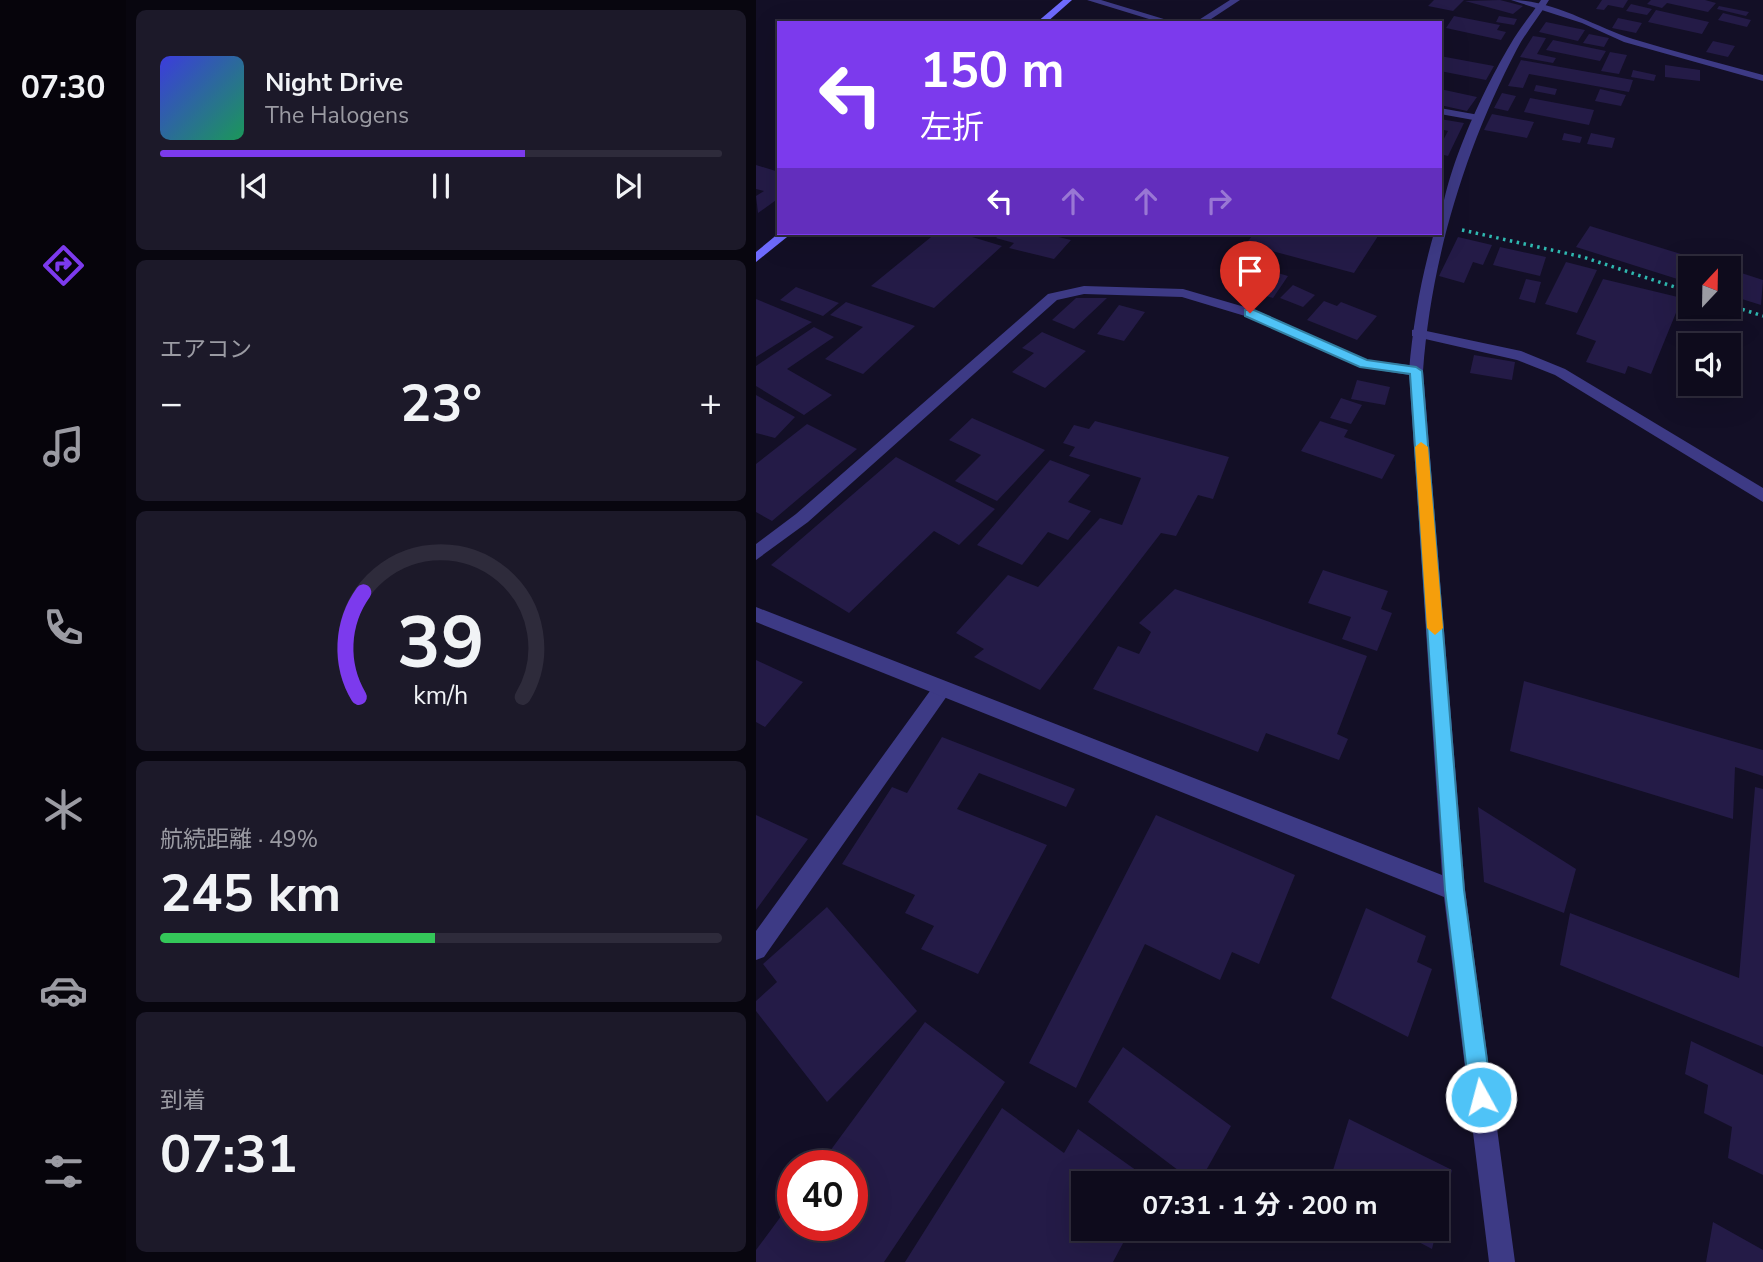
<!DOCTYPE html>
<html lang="ja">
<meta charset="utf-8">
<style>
:root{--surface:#0e0b1c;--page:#1c1929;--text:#f1f3f6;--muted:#9b9ba3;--line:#2e2b3b;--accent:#7c3aed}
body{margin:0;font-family:"Nunito Sans","Noto Sans JP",sans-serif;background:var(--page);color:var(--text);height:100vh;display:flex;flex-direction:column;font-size:26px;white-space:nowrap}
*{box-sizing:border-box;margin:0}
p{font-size:23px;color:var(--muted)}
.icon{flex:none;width:38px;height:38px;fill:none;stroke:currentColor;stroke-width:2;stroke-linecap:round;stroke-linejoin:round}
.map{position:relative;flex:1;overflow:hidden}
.panel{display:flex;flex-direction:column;gap:10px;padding:10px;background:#08060f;width:630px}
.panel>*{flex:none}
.banner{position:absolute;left:21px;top:21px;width:665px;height:214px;border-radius:0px;box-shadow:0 7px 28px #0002,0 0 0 2px var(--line);background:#7c3aed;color:#fff;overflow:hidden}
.needle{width:46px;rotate:22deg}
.controls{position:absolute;left:922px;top:256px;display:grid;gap:14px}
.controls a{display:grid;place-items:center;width:63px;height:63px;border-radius:0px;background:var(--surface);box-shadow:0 7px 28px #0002,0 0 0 2px var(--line);font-size:35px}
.speed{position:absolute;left:21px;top:1150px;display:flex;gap:14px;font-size:35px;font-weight:700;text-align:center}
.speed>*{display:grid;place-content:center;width:91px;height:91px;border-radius:50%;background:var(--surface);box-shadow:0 7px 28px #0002,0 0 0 2px var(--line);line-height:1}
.speed .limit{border:10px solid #d22;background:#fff;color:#111}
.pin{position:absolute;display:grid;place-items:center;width:60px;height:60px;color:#fff;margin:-72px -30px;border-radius:50% 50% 50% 0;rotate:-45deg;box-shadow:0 0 7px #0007}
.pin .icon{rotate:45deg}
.me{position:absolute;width:77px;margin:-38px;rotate:353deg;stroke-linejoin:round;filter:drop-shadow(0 0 5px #0008)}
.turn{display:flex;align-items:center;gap:24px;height:147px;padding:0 28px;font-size:32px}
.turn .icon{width:91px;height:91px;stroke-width:2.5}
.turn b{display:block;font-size:49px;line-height:60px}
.lanes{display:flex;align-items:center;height:66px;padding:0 28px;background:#0003;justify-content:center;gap:35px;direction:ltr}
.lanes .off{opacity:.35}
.big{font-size:52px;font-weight:700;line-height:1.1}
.panel .card{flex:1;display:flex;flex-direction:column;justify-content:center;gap:10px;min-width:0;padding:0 24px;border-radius:10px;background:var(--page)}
.panel .dial{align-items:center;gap:0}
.dial svg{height:182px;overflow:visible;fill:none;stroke:var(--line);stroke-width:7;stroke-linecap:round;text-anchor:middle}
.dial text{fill:var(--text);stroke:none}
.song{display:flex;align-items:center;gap:21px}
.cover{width:84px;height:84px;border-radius:10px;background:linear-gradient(135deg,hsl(240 70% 55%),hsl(150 70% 35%))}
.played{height:7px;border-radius:4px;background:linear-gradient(90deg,var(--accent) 65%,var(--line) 65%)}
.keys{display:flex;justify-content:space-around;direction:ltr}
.heat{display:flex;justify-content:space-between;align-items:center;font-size:38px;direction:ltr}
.charge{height:10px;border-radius:5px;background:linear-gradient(90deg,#34c759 49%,var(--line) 0)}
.trip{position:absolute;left:315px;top:1171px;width:378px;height:70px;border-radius:0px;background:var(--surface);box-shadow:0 7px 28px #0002,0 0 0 2px var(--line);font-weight:700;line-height:70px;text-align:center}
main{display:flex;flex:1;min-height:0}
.dock{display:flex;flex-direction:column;width:126px;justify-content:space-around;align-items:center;background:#06040b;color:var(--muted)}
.dock .icon{width:49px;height:49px}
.dock .current{color:var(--accent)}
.dock b{font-size:32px;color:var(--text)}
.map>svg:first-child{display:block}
.building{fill:#241b47}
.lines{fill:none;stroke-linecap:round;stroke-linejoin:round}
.path{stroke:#2fb8b0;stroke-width:3.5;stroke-dasharray:2.5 4.5;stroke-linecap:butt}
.minor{fill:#3d3a85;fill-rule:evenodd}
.tertiary{fill:#3d3a85;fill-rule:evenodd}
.secondary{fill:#6f6bff;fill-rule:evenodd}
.route{fill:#4fc3f7;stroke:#337fa1;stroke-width:2}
.slow{fill:#f59e0b}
</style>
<main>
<nav class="dock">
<b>07:30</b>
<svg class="icon current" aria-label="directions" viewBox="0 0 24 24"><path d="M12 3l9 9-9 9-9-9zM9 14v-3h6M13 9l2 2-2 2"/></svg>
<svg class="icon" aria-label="music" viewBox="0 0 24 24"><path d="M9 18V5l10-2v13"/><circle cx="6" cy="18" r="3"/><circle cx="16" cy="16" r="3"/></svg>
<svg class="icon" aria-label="phone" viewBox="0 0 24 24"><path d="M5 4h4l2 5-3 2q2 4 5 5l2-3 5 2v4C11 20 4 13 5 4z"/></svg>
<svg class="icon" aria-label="climate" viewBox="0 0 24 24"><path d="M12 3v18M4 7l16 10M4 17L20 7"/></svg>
<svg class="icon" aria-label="car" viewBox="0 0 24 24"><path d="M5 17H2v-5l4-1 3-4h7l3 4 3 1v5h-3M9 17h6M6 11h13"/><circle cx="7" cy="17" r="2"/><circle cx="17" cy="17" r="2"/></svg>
<svg class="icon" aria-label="filters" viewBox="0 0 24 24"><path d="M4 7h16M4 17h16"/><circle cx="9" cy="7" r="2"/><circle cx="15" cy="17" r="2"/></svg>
</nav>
<section class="panel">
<div class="card">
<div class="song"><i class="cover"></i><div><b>Night Drive</b><p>The Halogens</p></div></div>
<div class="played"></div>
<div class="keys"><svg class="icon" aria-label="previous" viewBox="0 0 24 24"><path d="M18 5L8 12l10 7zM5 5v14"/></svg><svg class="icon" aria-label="pause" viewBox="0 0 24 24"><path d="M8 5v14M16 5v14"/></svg><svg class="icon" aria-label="next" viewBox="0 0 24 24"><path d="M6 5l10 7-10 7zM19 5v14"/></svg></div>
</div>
<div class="card"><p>エアコン</p>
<div class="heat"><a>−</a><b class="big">23°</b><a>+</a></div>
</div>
<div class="card dial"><svg viewBox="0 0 100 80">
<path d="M14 69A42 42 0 1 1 86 69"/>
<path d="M14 69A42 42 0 0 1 16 23" stroke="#7c3aed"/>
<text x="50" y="56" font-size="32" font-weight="700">39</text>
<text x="50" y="72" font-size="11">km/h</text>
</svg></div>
<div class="card"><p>航続距離 · 49%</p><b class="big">245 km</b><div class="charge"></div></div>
<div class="card"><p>到着</p><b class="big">07:31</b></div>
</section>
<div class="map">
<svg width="1007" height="1262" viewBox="0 0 1007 1262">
<rect width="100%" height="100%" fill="#130f26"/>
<path class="building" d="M 678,0 L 708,0 L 697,11 L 672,6 Z
M 744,0 L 767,6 L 757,14 L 709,1 Z
M 846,0 L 872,0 L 867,8 L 852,5 L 848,10 L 840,9 Z
M 895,0 L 949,0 L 960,3 L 952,12 L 911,3 L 906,8 L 891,4 Z
M 875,4 L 896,9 L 891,15 L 870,11 Z
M 963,6 L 993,12 L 990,16 L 961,9 Z
M 900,10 L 953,22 L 946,34 L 892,22 Z
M 967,13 L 995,20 L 991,27 L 962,20 Z
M 698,16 L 744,25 L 741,30 L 750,32 L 745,40 L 690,28 Z
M 743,16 L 761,19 L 758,25 L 740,22 Z
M 862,18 L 886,23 L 880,33 L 856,28 Z
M 790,22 L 829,30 L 822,41 L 783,32 Z
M 833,34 L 853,38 L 848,47 L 827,43 Z
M 777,36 L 790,38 L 781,54 L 800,58 L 797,63 L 764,57 Z
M 797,40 L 850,51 L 844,61 L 790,50 Z
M 957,41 L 979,46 L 972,57 L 950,52 Z
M 854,52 L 871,55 L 863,74 L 845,71 Z
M 684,56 L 738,66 L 730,80 L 684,71 Z
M 765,60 L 877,80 L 873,92 L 773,74 L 767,88 L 752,86 Z
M 909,65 L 944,70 L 944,81 L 909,77 Z
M 877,70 L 900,75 L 898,81 L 875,77 Z
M 780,85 L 801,89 L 799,95 L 778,91 Z
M 684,89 L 721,97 L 711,111 L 684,105 Z
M 844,89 L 870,95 L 865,106 L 839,101 Z
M 746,93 L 760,96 L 752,111 L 738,108 Z
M 774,98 L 838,110 L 833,125 L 768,112 Z
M 736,114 L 778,122 L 771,138 L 728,130 Z
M 684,119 L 708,123 L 692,156 L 684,154 L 684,146 L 692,131 L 684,129 Z
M 808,133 L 826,137 L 824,143 L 806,140 Z
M 835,133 L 859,138 L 856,148 L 831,144 Z
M 0,165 L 23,172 L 23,198 L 2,213 L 0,196 L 8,191 L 0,189 Z
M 834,226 L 967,267 L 966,268 L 934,268 L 934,283 L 820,247 Z
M 180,233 L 203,233 L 246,246 L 178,308 L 115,286 Z
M 246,233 L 286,233 L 315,240 L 298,259 L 253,248 L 258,243 L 240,238 Z
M 498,233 L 589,234 L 624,233 L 598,273 L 490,244 Z
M 702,237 L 736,245 L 727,265 L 717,262 L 708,283 L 683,276 Z
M 744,247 L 790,257 L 784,276 L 737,265 Z
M 483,262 L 532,276 L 517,298 L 466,283 Z
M 810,262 L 841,270 L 821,313 L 789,304 Z
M 973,269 L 1007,280 L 1005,305 L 973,295 Z
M 770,279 L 785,282 L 779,303 L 763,299 Z
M 847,279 L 926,298 L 895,374 L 872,366 L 869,374 L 830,362 L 840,341 L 820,334 Z
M 537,285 L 559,295 L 547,307 L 524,298 Z
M 40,287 L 83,303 L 67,316 L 24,300 Z
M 320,298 L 351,298 L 318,329 L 296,320 Z
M 0,299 L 56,322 L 0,357 Z
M 568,301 L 581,306 L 585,302 L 621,316 L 601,340 L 551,320 Z
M 90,302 L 159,326 L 107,374 L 69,359 L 107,327 L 74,315 Z
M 363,305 L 389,312 L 368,341 L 341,334 Z
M 58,327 L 78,337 L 31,369 L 76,395 L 48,415 L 0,386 L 0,366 Z
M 286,332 L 330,351 L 289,388 L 256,372 L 278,353 L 266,348 Z
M 718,355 L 759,362 L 756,380 L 714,373 Z
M 601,380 L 634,387 L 629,405 L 595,399 Z
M 0,395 L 39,417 L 19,438 L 0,433 Z
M 585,398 L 606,405 L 595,424 L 574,418 Z
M 216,418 L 289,450 L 241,501 L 199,481 L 225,455 L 193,440 Z
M 339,421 L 473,457 L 457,499 L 442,495 L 420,536 L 405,533 L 284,690 L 218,657 L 228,649 L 200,633 L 252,575 L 282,587 L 344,518 L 366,525 L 385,478 L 313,456 L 319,447 L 307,443 L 318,425 L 333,429 Z
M 564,421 L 592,430 L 588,437 L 639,455 L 626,479 L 545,451 Z
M 51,424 L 101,449 L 16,521 L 0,512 L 0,464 Z
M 140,457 L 239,509 L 203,545 L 178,531 L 93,613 L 15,565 Z
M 294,460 L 334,475 L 312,502 L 335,511 L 312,540 L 292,532 L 266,565 L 221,545 Z
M 567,570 L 632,591 L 625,609 L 636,613 L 621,651 L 586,639 L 595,617 L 552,603 Z
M 419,589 L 611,656 L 581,734 L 592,739 L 583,760 L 510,733 L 502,752 L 337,689 L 362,646 L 383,654 L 395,632 L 383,623 Z
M 0,660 L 47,682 L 9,727 L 0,722 Z
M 768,681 L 1007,750 L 1007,776 L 979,767 L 977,819 L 754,751 Z
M 186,737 L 319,789 L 310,807 L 223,773 L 201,809 L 291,845 L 222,974 L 165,949 L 178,926 L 149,913 L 159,895 L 86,864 L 136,787 L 151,793 Z
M 999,787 L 1007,789 L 1007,1047 L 804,965 L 814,913 L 983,978 Z
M 722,807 L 820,869 L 808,913 L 728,882 Z
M 0,815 L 52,839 L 0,910 Z
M 400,815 L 539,875 L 503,964 L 476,952 L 464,980 L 389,944 L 320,1088 L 273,1063 Z
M 71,907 L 161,1011 L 71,1102 L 0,1011 L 0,1001 L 21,982 L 7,964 Z
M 610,908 L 670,936 L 661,962 L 676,969 L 652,1037 L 575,998 Z
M 169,1022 L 249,1082 L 128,1262 L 0,1262 L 0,1250 L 37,1200 L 37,1225 L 96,1225 L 96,1166 L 63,1166 Z
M 935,1041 L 1007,1075 L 1007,1175 L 972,1158 L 976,1127 L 948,1113 L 952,1085 L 929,1074 Z
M 367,1047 L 475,1126 L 443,1183 L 439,1183 L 332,1102 Z
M 246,1108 L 308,1153 L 322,1129 L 398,1183 L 327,1183 L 327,1228 L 375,1228 L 357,1262 L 149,1262 Z
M 593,1119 L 696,1170 L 682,1226 L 681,1183 L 573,1183 Z
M 957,1222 L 1007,1250 L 1007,1262 L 950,1262 Z
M 636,1228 L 681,1228 L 676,1249 Z"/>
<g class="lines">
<path class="path" d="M 706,230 L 827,257 L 934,292
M 973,305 L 1007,316"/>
<path class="minor" d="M 331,0 L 345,0 L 421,23 L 406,23 Z
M 474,0 L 484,0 L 449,23 L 438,23 Z
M 755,0 C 798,0 837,26 877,39 C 920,52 964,63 1007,75 L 1007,81 L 868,42 L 826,23 Z
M 684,108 L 723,115 L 728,118 L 723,121 L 684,114 Z
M 328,286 L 427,289 L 499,310 L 611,360 L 660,366 L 667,371 L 660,376 L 603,367 L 489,316 L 426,297 L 328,294 L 301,300 L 52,522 L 0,560 L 0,544 L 40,514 L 292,294 Z
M 661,329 L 765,351 L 809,369 L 1007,488 L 1007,502 L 799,375 L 761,360 L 656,336 L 656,330 Z
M 185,682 L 191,684 L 194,690 L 191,696 L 8,957 L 0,960 L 0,931 L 179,684 Z"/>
<path class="tertiary" d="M 785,0 L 793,0 C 783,17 770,32 761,49 C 709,148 675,260 667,371 L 709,890 L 759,1262 L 733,1262 L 688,897 L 0,622 L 0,607 L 686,875 L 653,371 C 657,324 665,278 678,233 L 684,233 C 684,181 727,90 754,45 C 763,29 775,15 785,0 Z"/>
<path class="secondary" d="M 307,0 L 316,0 L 290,23 L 280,23 Z
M 23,233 L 36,233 L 0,262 L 0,252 Z"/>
</g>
<path class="route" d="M 489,310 L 498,310 L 611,360 L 660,367 L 666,371 L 708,890 L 736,1097 L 732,1105 L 725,1108 L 717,1105 L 714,1097 L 689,890 L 654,374 L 604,367 L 489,316 Z"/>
<path class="slow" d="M 665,442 L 672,447 L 687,628 L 679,635 L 671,628 L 659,447 Z"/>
</svg>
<div class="controls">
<a><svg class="needle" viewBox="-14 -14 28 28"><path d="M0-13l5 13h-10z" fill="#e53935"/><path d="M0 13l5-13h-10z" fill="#9b9ba3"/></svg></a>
<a><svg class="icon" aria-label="sound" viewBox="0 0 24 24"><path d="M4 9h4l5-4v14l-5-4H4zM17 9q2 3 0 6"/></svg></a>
</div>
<div class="speed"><div class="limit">40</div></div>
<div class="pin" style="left:494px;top:313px;background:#d93025"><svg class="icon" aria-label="arrive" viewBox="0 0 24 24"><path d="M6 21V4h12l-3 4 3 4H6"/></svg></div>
<svg class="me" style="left:725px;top:1097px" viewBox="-20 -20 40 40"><circle r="17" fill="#4fc3f7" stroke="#fff" stroke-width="3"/><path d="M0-11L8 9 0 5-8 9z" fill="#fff"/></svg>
<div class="trip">07:31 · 1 分 · 200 m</div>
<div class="banner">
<div class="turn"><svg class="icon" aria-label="left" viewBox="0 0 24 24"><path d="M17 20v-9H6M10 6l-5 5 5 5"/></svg><div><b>150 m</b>左折</div></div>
<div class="lanes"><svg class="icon" aria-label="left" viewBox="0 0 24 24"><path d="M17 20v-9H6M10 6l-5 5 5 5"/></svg><svg class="icon off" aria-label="ahead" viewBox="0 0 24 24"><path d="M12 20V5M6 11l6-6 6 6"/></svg><svg class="icon off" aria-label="ahead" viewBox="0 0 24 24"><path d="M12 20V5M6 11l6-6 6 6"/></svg><svg class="icon off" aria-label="right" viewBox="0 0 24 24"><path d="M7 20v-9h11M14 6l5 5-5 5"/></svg></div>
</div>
</div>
</main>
